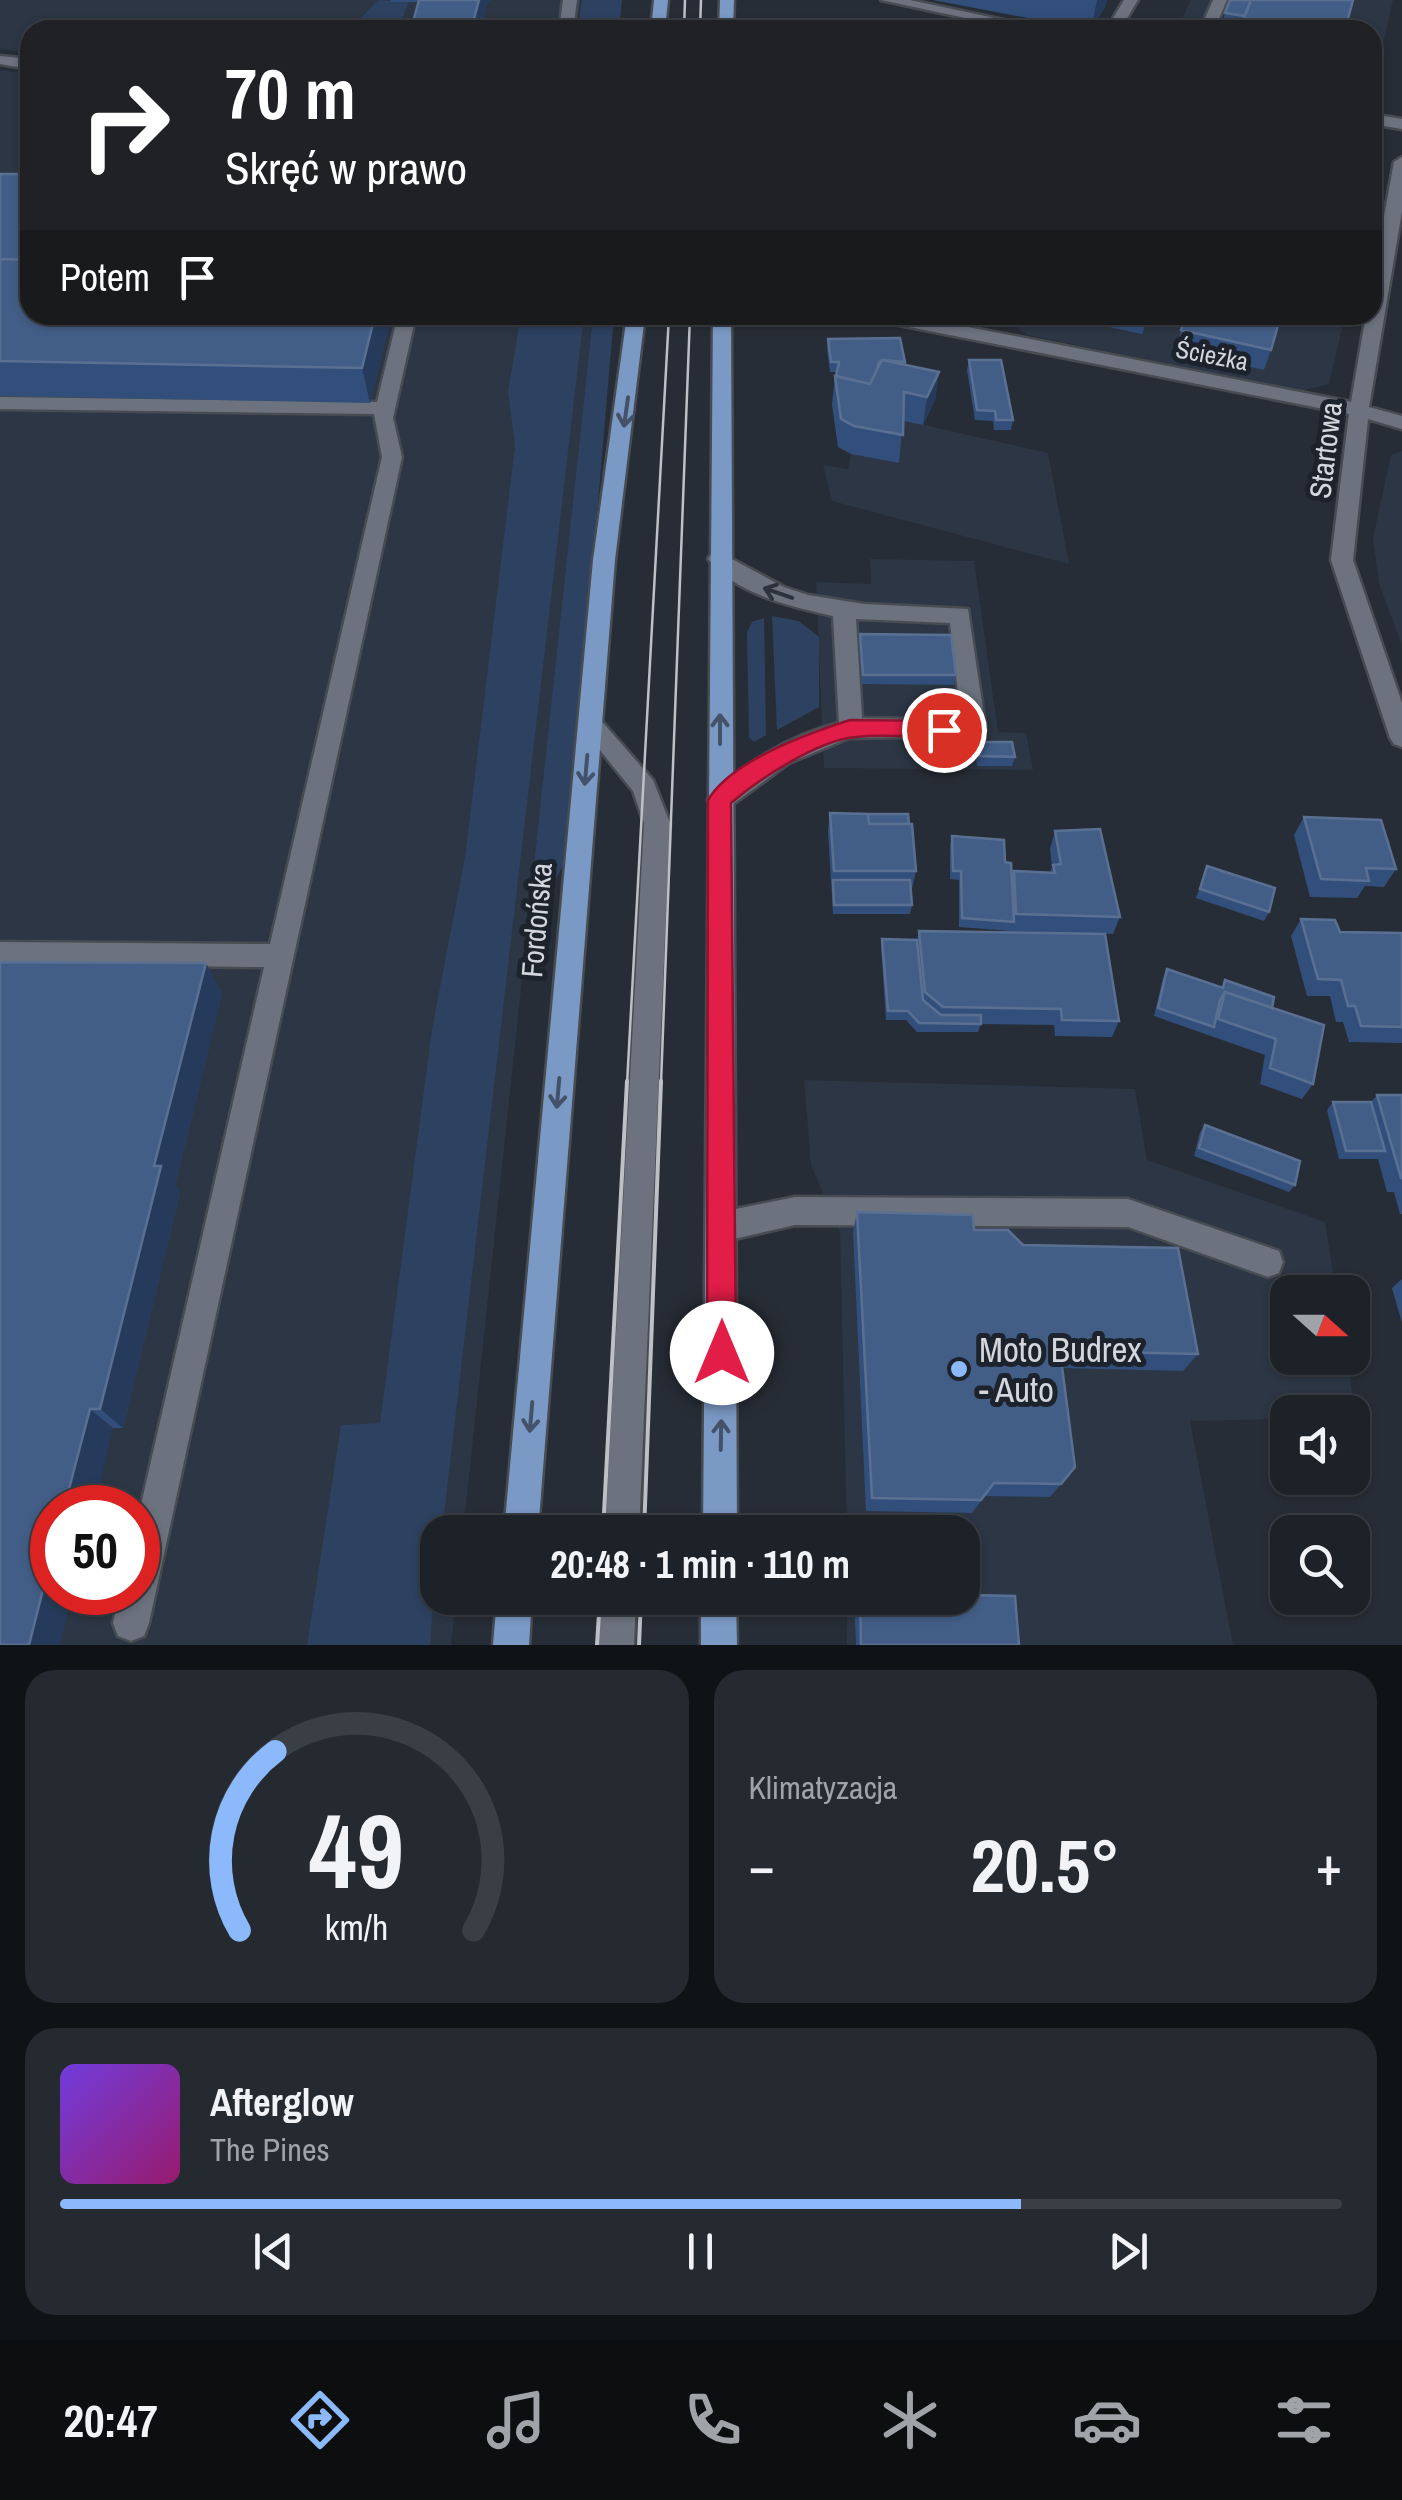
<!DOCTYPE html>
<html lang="pl">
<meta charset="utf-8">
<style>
:root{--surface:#1d2228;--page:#252a30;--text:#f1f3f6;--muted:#a0a4a8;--line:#3b3f45;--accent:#8cb9fc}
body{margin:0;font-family:"Archivo Narrow",sans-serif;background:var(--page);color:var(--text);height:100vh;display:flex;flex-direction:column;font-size:38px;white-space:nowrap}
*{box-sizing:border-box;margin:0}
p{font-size:32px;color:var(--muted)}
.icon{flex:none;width:55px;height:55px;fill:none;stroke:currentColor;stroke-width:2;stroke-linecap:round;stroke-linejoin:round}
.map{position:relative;height:1645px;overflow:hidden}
.drawer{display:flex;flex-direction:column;gap:25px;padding:25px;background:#101316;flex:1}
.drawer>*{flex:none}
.top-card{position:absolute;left:20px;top:20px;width:1362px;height:305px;border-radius:30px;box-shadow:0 2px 8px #0004,0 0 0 2px var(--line);background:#202124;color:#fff;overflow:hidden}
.needle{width:65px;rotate:111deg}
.fabs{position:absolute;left:1270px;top:1275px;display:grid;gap:20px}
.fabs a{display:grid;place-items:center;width:100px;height:100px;border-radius:20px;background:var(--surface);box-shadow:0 2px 8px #0004,0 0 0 2px var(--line);font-size:50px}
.speed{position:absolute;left:30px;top:1485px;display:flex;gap:20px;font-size:50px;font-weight:700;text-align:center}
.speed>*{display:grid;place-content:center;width:130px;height:130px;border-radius:50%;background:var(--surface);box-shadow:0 2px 8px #0004,0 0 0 2px var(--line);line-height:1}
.speed .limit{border:15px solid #d22;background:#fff;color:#111}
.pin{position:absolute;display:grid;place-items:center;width:85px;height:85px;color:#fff;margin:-42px;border:5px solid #fff;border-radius:50%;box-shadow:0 2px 10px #0007}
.me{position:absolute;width:110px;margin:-55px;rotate:0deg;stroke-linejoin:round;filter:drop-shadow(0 0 8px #0008)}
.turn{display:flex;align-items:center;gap:35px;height:210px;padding:0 40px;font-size:45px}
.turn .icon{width:130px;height:130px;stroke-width:2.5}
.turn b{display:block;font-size:70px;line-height:85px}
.then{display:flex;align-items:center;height:95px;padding:0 40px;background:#0003;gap:20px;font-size:38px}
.big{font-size:75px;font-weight:700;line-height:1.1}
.drawer .card{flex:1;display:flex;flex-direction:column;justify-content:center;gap:15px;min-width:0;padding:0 35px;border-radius:30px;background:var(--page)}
.drawer .dial{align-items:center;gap:0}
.dial svg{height:260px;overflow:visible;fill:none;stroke:var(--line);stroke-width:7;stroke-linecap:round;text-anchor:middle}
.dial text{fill:var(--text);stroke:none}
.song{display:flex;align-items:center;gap:30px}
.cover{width:120px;height:120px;border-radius:15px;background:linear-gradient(135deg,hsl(260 70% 55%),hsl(320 70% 35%))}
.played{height:10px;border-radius:5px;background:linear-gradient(90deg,var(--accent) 75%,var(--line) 75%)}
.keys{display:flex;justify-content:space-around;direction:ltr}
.heat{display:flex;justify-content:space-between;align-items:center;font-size:55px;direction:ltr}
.drawer .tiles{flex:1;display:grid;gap:25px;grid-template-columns:1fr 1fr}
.card:last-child{grid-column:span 2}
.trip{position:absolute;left:420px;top:1515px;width:560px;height:100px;border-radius:30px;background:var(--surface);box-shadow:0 2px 8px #0004,0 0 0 2px var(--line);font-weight:700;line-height:100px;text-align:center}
.menu{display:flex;height:160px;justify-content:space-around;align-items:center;background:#0c0e10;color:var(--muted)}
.menu .icon{width:70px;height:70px}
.menu .on{color:var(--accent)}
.menu b{font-size:45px;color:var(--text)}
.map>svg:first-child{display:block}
.built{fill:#2c3644;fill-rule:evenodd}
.green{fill:#2d4160}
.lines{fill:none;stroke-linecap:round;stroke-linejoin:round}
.minor-casing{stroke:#474b52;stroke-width:5}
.major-casing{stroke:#474b52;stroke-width:5}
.minor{fill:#6c737e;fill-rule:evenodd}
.major{fill:#7b99c5;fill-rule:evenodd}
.tram-far1{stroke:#bdc0c6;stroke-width:2.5}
.tram{stroke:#bdc0c6;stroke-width:4}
.wall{fill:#324f7b}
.shaded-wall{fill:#263b5b}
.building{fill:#435e86;stroke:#5a7093;stroke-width:2.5}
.oneway{stroke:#435269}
.oneway2{stroke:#2d333c}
.route{fill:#e11d48;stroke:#92132f;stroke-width:2.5}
.poi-dot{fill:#8cb9fc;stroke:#1d232c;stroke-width:4}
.labels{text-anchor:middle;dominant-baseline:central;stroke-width:10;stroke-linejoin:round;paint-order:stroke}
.far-street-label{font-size:25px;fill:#d3d6dc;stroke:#1d232c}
.street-label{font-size:30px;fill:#d3d6dc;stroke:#1d232c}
.near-poi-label{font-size:35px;fill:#d3d6dc;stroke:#1d232c;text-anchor:start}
</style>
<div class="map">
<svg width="1402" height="1645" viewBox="0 0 1402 1645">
<rect width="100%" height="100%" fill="#272d36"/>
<path class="built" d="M 0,0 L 622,0 L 619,30 L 30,30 L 30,53 L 0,49 Z
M 1191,0 L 1393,0 L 1373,87 L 1372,30 L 1177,30 Z
M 0,70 L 30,74 L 30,315 L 593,315 L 463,1532 L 438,1532 L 438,1598 L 456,1598 L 451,1645 L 0,1645 ZM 52,1508 L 138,1508 L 138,1592 L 52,1592 Z
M 1001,315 L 1345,315 L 1329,384 L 1301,391 L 1027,335 Z
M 832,404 L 1048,453 L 1069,564 L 832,501 L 823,465 L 848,469 L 851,454 L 838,447 Z
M 1402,451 L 1402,645 L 1379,584 L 1373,538 L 1391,455 Z
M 870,559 L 974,561 L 998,732 L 1026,733 L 1033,770 L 824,768 L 816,582 L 871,584 Z
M 804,1080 L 1135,1089 L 1147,1160 L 1325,1222 L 1336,1292 L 1288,1292 L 1288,1358 L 1347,1358 L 1356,1418 L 1353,1418 L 1352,1412 L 1288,1412 L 1287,1419 L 1190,1421 L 1233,1645 L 847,1645 L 847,1598 L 962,1598 L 962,1532 L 847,1532 L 840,1232 L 811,1165 Z"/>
<path class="green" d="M 378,0 L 408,2 L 400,27 L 350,30 Z
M 582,0 L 622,0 L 619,30 L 578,30 Z
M 521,315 L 584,315 L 442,1532 L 438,1532 L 430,1645 L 307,1645 L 341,1425 L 380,1423 L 432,1029 L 465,857 L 515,446 L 508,392 Z
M 593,315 L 614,315 L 568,856 L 557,877 L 531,892 Z
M 772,616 L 799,621 L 819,637 L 819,707 L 777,730 Z
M 764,618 L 766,735 L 754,742 L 749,737 L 747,632 L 752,622 Z"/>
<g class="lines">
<defs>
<path id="minor" d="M 563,0 L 577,0 L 573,30 L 559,30 Z
M 881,0 L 910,0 L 1051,30 L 1021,30 Z
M 1124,0 L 1138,0 L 1120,30 L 1106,30 Z
M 1213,0 L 1227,0 L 1214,30 L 1200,30 Z
M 171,22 L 221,26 L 228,30 L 131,30 Z
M 0,56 L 30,59 L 30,69 L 0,64 Z
M 1372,114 L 1402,119 L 1402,129 L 1372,124 Z
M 1402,157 L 1402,211 L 1369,407 L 1402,416 L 1402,429 L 1368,419 L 1353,560 L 1402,703 L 1402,747 L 1394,744 L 1390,738 L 1331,560 L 1349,414 L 879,321 L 870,315 L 907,315 L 1351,402 L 1366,315 L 1372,315 L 1372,281 L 1394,162 Z
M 398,315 L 416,315 L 393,418 L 402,457 L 149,1623 L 144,1636 L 131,1641 L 118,1636 L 113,1623 L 120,1592 L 138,1592 L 138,1518 L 264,967 L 0,964 L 0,942 L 270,944 L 382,457 L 374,414 L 0,409 L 0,397 L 377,402 Z
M 719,552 L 784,587 L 808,595 L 864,604 L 968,609 L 986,730 L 982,736 L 849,738 L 789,763 L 729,807 L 711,807 L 708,800 L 711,793 C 749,761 791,735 839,723 L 833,616 C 792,607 735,594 708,559 L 711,554 ZM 856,619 L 950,623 L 961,720 L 862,718 Z
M 590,714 L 598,717 L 653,780 L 670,823 L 639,1532 L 605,1532 L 644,823 L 633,791 L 578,723 Z
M 795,1197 L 1128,1199 L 1279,1251 L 1283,1262 L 1279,1273 L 1268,1277 L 1128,1227 L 795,1225 L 721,1242 L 710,1237 L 706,1227 L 710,1217 L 721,1212 Z
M 601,1598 L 636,1598 L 634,1645 L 598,1645 Z"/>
<path id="major" d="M 654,0 L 668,0 L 665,30 L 651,30 Z
M 720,0 L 734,0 L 733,30 L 719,30 Z
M 627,315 L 645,315 L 615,560 L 538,1532 L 504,1532 L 593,560 Z
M 713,315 L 731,315 L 737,1532 L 703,1532 Z
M 497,1598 L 532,1598 L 529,1645 L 493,1645 Z
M 701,1598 L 736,1598 L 737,1645 L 701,1645 Z"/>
</defs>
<use href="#minor" class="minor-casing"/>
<use href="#major" class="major-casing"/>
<use href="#minor" class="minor"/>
<use href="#major" class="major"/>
<path class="tram-far1" d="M 684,30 L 685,0
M 700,30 L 701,0
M 627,1084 L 669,315
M 661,1084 L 690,315"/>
<path class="tram" d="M 603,1532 L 627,1081
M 644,1532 L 661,1081
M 597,1645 L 600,1598
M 639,1645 L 641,1598"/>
</g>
<path class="wall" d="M 390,0 L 492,0 L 487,2 L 481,30 L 411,30 L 419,2 L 390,2 Z
M 933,0 L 1107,0 L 1105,7 L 1091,30 Z
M 1225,13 L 1345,30 L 1221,30 Z
M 0,174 L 30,315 L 391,315 L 370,403 L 0,396 Z
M 1053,315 L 1149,315 L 1142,334 Z
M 1186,315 L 1271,350 L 1264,370 L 1175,350 Z
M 828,339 L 905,362 L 904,364 L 939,372 L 935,400 L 923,425 L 903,421 L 899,463 L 851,454 L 838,447 L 832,404 L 835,376 L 836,376 L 837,372 L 830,372 L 827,349 Z
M 969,360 L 1013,420 L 1011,430 L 994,430 L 993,421 L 975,420 L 967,370 Z
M 860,634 L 956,675 L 954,685 L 862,684 L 859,644 Z
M 977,742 L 1015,757 L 1012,766 L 977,766 L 975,752 Z
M 830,813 L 916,871 L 912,889 L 910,889 L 912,905 L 910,914 L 833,914 L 828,831 Z
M 1304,817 L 1396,869 L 1384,887 L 1365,886 L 1357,898 L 1310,897 L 1294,835 Z
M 1055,831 L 1120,917 L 1113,934 L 1011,931 L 959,927 L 959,880 L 950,879 L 950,845 L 952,836 L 1005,862 L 1012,879 L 1014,871 L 1050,872 L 1052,867 L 1050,849 Z
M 1207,866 L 1269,912 L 1264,921 L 1196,898 Z
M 1301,919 L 1340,932 L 1402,933 L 1402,1043 L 1349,1042 L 1343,1022 L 1336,1022 L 1330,996 L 1307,996 L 1291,936 Z
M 919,931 L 1119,1021 L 1112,1037 L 1055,1036 L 1054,1025 L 981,1024 L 978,1032 L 917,1032 L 906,1020 L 886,1020 L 881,948 L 882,939 L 917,940 Z
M 206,963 L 222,994 L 175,1185 L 180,1192 L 123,1428 L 113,1428 L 0,1645 Z
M 1167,969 L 1221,987 L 1225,980 L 1272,1008 L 1313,1084 L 1302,1099 L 1260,1084 L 1265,1055 L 1154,1016 L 1163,978 Z
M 1377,1095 L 1402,1095 L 1402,1214 L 1400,1214 L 1394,1192 L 1387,1192 L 1378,1159 L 1339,1159 L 1327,1110 L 1333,1102 L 1371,1102 Z
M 1205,1125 L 1295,1185 L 1289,1192 L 1194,1156 L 1200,1132 Z
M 857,1212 L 974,1230 L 1023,1245 L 1198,1354 L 1183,1371 L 1062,1368 L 1075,1467 L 1050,1497 L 985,1496 L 972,1513 L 866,1511 L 853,1232 Z
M 1402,1279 L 1402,1323 L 1392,1288 Z
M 968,1595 L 1019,1645 L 856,1645 L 854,1598 L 962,1598 Z"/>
<path class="shaded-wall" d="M 479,0 L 492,0 L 487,2 L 481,30 L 471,30 Z
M 1097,0 L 1107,0 L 1105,7 L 1091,30 Z
M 375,315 L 391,315 L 370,403 L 362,368 Z
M 939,372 L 935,400 L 923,425 L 927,397 Z
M 206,963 L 222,994 L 175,1185 L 180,1192 L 123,1428 L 100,1409 L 154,1166 Z
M 90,1409 L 113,1428 L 94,1508 L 64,1508 Z
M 52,1554 L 52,1592 L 73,1592 L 60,1645 L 29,1645 Z"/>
<path class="building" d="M 419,0 L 479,0 L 471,30 L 411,30 Z
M 1230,0 L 1251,0 L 1245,16 L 1225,13 Z
M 1251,0 L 1353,0 L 1345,30 L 1239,30 Z
M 0,174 L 30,174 L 30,260 L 0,259 Z
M 0,259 L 30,260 L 30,315 L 375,315 L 362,368 L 0,361 Z
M 1186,315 L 1281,315 L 1271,350 L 1181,330 Z
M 900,338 L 905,362 L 882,360 L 879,362 L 877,369 L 870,384 L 836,376 L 839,362 L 831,362 L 828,339 Z
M 882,360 L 939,372 L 927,397 L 904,392 L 903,435 L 854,426 L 841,419 L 835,376 L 870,384 Z
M 969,360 L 1001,360 L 1013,420 L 996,420 L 995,411 L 977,410 Z
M 860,634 L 951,635 L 956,675 L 863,675 Z
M 977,742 L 1012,742 L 1015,757 L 979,756 Z
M 830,813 L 868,814 L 869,824 L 912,824 L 916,871 L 834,871 Z
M 868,814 L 908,814 L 909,824 L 869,824 Z
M 1304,817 L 1381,820 L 1396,869 L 1366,868 L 1369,881 L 1321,879 Z
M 1100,829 L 1120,917 L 1016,914 L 1014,871 L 1055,873 L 1053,865 L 1061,864 L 1055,831 Z
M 952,836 L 1004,840 L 1005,862 L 1011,863 L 1014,922 L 962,918 L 961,871 L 953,871 Z
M 1207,866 L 1275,888 L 1269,912 L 1200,889 Z
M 833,880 L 910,880 L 912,905 L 834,905 Z
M 1301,919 L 1335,920 L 1340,932 L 1402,933 L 1402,1027 L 1361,1026 L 1355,1006 L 1348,1006 L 1341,980 L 1318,979 Z
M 919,931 L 1105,934 L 1119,1021 L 1062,1020 L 1061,1009 L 943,1007 L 925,992 Z
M 882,939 L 917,940 L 923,1000 L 941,1015 L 981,1015 L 981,1024 L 919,1023 L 908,1011 L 888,1011 Z
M 0,962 L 206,963 L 154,1166 L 161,1166 L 100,1409 L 90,1409 L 64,1508 L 52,1508 L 52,1554 L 29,1645 L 0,1645 Z
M 1167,969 L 1223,988 L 1225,980 L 1274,997 L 1272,1008 L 1225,992 L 1220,1000 L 1214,1027 L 1158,1008 Z
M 1225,992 L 1324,1025 L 1313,1084 L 1270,1068 L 1276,1039 L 1218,1019 Z
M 1377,1095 L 1402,1095 L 1402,1178 L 1401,1178 Z
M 1333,1102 L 1371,1102 L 1385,1151 L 1346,1151 Z
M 1205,1125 L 1300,1161 L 1295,1185 L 1199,1148 Z
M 857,1212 L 973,1215 L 974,1230 L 1008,1230 L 1023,1245 L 1178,1248 L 1198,1354 L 1060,1351 L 1075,1467 L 1061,1484 L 994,1483 L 981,1500 L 872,1498 Z
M 962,1581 L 968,1581 L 968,1595 L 1015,1596 L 1019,1645 L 861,1645 L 860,1598 L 962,1598 Z"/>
<defs><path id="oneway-shaft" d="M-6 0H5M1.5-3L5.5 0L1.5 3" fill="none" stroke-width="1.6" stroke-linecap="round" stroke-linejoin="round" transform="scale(2.5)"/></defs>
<g class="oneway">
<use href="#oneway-shaft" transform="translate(626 412) rotate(98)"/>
<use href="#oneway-shaft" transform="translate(720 729) rotate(-90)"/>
<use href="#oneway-shaft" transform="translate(586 770) rotate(95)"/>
<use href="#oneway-shaft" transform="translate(558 1093) rotate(95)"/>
<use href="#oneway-shaft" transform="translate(531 1417) rotate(95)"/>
<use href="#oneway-shaft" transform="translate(721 1435) rotate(-89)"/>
</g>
<use class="oneway2" href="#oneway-shaft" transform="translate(778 593) rotate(-161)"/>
<path class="route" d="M 850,720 L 944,721 L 954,730 L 944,738 C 915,737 884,734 856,737 C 818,740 759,779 731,803 L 736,1353 L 732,1363 L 722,1367 L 711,1363 L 707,1353 L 708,800 C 731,761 809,733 850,720 Z"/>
<circle class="poi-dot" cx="959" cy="1369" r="10"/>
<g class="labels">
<g class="far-street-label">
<text transform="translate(1212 355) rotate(11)">Ścieżka</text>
</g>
<g class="street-label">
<text transform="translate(1325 450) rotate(-83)">Startowa</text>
<text transform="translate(536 920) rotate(-85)">Fordońska</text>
</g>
<g class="near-poi-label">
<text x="979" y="1349">Moto Budrex<tspan x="979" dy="40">- Auto</tspan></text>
</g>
</g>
</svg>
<div class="fabs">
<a><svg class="needle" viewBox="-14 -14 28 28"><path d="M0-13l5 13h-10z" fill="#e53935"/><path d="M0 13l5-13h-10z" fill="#a0a4a8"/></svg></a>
<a><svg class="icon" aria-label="sound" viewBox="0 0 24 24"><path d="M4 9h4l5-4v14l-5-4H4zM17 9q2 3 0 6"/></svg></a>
<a><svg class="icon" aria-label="search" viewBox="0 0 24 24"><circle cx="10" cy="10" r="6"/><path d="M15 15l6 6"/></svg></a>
</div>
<div class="speed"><div class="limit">50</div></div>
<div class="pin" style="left:944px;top:730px;background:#d93025"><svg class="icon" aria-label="arrive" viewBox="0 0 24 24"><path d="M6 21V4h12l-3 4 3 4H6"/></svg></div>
<svg class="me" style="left:722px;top:1353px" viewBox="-20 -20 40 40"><circle r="19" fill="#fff"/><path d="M0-13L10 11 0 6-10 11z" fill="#e11d48"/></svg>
<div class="trip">20:48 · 1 min · 110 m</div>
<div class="top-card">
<div class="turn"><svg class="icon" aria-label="right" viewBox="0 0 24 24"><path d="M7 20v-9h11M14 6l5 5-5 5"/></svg><div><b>70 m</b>Skręć w prawo</div></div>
<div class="then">Potem<svg class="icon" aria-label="arrive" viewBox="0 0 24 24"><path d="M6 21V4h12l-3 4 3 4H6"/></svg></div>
</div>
</div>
<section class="drawer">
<div class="tiles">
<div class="card dial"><svg viewBox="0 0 100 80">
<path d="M14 69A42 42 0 1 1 86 69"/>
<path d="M14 69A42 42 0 0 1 25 14" stroke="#8cb9fc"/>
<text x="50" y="56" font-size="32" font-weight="700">49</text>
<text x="50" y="72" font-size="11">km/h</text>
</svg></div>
<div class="card"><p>Klimatyzacja</p>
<div class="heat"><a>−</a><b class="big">20.5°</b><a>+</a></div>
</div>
<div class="card">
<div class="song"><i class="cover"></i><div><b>Afterglow</b><p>The Pines</p></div></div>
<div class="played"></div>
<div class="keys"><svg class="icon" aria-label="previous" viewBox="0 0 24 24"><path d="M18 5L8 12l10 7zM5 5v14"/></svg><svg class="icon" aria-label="pause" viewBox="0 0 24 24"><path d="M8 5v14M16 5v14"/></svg><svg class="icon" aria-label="next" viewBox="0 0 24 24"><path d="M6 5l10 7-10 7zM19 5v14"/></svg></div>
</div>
</div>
</section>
<nav class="menu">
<b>20:47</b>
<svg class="icon on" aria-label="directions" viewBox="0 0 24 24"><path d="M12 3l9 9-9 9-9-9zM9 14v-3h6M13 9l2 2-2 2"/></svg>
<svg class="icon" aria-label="music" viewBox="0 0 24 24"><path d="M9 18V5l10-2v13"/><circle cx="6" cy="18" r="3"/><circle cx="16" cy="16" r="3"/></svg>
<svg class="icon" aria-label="phone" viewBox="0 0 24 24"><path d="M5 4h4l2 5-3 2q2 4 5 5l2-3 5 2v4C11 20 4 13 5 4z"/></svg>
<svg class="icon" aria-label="climate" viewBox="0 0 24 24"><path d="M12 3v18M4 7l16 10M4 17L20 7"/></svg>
<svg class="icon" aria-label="car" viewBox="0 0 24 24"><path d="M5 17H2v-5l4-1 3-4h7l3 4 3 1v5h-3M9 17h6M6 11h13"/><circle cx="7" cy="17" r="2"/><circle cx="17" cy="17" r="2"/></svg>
<svg class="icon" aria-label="filters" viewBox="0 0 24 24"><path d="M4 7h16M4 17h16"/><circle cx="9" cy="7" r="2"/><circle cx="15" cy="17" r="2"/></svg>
</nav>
